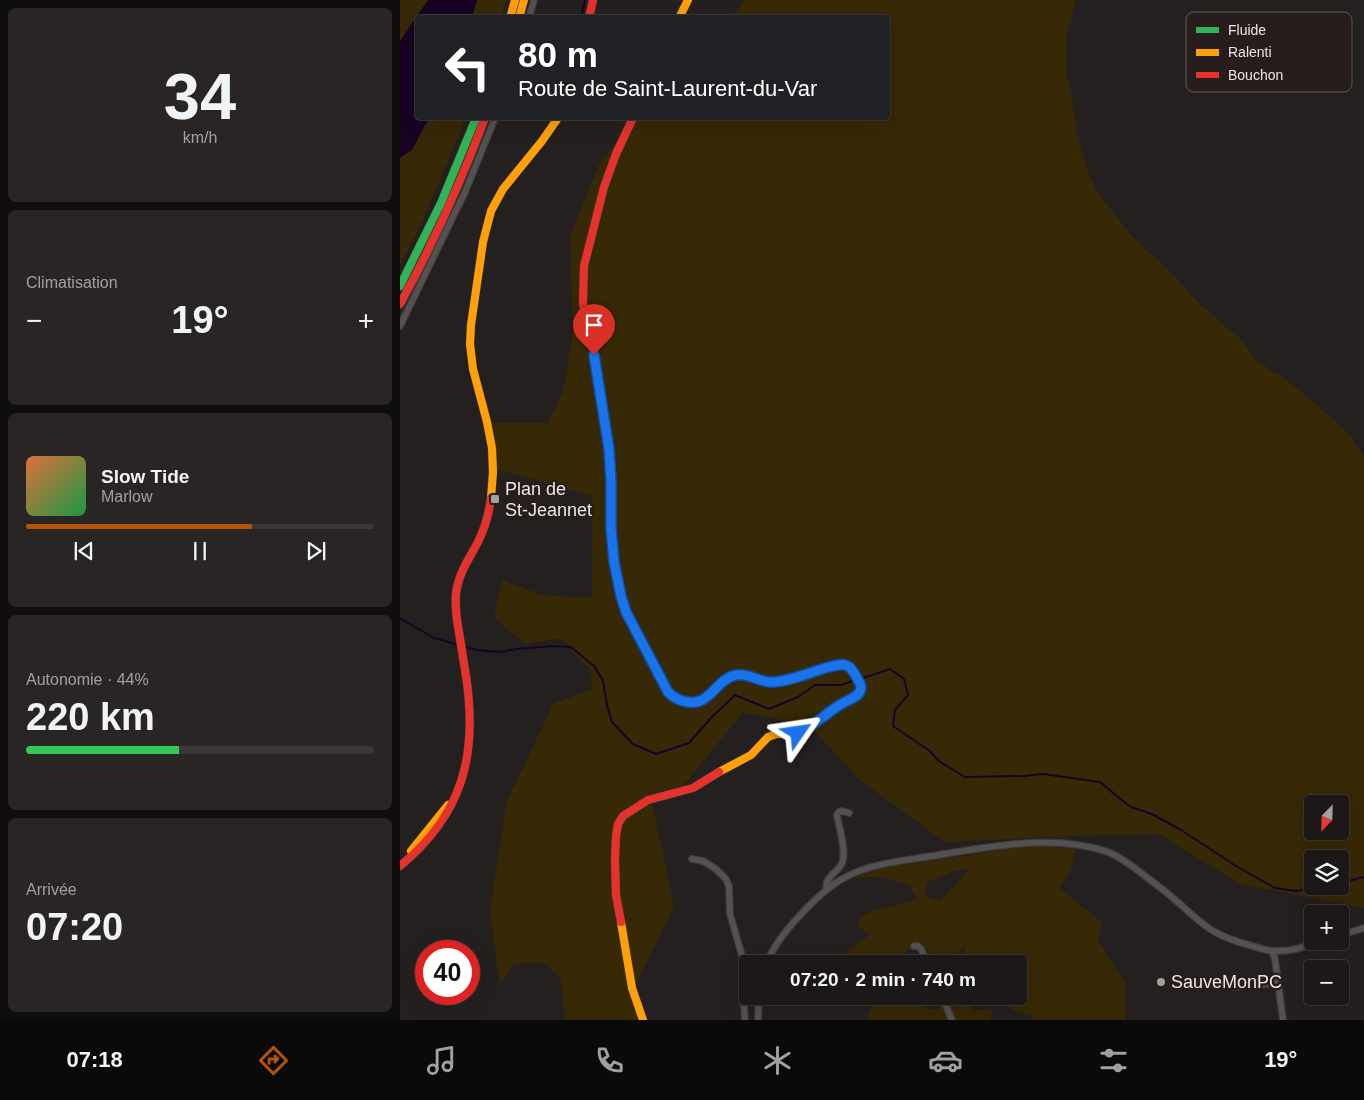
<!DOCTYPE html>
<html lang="fr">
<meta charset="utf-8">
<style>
:root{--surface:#1c1818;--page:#292525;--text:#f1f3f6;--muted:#a0a0a2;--line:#3a3737;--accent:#b45309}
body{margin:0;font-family:Arial,sans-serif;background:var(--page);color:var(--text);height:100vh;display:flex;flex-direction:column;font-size:19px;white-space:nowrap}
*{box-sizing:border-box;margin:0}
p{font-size:16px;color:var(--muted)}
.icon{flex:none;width:28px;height:28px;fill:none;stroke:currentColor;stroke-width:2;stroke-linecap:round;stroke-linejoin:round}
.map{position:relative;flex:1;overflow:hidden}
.sheet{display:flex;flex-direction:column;gap:8px;padding:8px;background:#0f0d0d;width:400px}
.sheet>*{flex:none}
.banner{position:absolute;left:15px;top:15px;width:475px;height:105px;border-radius:5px;box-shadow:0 5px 20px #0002,0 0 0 1px var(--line);background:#202124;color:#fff;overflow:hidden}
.needle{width:32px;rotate:203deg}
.controls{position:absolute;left:904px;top:795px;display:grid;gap:10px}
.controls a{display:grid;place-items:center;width:45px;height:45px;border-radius:5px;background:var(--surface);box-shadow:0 5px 20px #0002,0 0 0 1px var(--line);font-size:25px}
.speed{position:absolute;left:15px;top:940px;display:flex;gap:10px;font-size:25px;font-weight:700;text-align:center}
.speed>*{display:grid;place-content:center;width:65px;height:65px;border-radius:50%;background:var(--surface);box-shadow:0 5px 20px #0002,0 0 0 1px var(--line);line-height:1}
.speed .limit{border:8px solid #d22;background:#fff;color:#111}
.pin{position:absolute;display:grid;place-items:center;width:42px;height:42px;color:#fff;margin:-51px -21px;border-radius:50% 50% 50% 0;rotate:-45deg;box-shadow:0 0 5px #0007}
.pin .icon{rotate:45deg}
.me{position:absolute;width:55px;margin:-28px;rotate:58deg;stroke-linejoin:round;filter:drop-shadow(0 0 4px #0008)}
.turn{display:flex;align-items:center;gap:18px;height:105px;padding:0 20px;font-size:22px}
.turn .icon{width:65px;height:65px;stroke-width:2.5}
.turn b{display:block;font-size:35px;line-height:42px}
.big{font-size:38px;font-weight:600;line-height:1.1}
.sheet .tile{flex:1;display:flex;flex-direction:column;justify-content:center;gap:8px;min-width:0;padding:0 18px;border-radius:8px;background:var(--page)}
.sheet .dial{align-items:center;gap:0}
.dial b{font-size:65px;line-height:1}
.song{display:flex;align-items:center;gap:15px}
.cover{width:60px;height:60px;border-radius:8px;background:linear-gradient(135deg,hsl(20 70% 55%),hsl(140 70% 35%))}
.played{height:5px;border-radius:2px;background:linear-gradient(90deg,var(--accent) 65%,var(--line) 65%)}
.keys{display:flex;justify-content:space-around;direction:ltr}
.heat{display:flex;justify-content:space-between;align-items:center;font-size:28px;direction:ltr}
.charge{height:8px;border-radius:4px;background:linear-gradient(90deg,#34c759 44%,var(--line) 0)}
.trip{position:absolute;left:339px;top:955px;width:288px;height:50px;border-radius:5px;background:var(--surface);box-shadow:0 5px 20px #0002,0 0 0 1px var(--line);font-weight:600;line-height:50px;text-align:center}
.menu{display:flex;height:80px;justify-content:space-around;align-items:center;background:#0b0a0a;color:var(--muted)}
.menu .icon{width:35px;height:35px}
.menu .current{color:var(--accent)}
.menu b{font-size:22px;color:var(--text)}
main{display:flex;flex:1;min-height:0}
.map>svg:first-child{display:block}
.green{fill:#372806;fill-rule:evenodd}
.water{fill:#190325}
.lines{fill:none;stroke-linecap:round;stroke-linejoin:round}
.stream{stroke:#190325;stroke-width:2}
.street-casing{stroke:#403c3c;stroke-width:8}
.fast-casing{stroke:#403c3c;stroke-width:9}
.slow-casing{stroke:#403c3c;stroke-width:9}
.jam-casing{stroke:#403c3c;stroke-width:9}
.street{stroke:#535151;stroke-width:5.5}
.fast{stroke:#30b455;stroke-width:8}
.slow{stroke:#ff9f0a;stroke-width:8}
.jam{stroke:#e5322d;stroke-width:8}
.route-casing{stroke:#114b97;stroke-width:12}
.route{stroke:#1a73e8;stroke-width:9}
.poi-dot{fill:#a7a0a0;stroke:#281d1d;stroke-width:2}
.labels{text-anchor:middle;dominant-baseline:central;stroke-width:5;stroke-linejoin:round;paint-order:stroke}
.poi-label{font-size:18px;fill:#ede5e5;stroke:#281d1d;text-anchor:start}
.key{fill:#281d1d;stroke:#635959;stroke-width:1}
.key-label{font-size:14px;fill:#ede5e5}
</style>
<main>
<section class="sheet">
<div class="tile dial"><b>34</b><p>km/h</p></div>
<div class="tile"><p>Climatisation</p>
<div class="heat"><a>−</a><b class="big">19°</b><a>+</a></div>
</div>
<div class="tile">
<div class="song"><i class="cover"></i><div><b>Slow Tide</b><p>Marlow</p></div></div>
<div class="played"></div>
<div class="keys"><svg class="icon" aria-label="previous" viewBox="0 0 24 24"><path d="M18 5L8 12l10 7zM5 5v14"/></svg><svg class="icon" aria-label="pause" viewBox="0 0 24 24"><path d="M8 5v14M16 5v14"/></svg><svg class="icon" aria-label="next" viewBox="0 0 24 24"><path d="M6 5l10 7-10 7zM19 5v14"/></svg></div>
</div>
<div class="tile"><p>Autonomie · 44%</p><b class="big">220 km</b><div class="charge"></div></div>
<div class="tile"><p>Arrivée</p><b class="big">07:20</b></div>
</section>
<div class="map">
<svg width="964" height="1020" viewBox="0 0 964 1020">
<rect width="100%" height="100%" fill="#252020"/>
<path class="green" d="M 0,0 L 28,0 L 0,41 Z
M 77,0 L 107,0 L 101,17 L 72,18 Z
M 344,0 L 676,0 L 667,34 L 666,74 L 668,79 L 677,124 L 675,127 L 689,174 L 698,193 L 730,234 L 765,267 L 802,306 L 808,310 L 823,325 L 842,340 L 857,362 L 861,363 L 873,372 L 881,376 L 914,402 L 953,438 L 954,443 L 964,456 L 964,908 L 840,884 L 759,834 L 668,836 L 545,842 L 461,781 L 411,727 L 343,712 L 284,785 L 252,801 L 274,907 L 236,984 L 238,1020 L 165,1020 L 161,980 L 145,962 L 114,964 L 100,985 L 90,911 L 106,804 L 153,704 L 192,689 L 190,670 L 161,638 L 125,644 L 94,617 L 102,580 L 142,595 L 192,598 L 192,496 L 97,469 L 96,447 L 93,423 L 147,423 L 162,395 L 173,335 L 170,236 L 199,165 L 235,118 L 488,118 L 488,18 L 327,17 L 337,11 ZM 912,804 L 940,804 L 940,831 L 912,831 ZM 912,859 L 940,859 L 940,886 L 912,886 Z
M 29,118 L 66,118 L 23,220 L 0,266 L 0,158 L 12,150 Z
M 625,845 L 676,849 L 671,870 L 659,888 L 703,923 L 698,941 L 725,982 L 726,1020 L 631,1020 L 632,1015 L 610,1009 L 605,996 L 618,996 L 618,964 L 570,964 L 561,961 L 565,945 L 548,964 L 541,964 L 527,951 L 536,964 L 530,964 L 527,951 L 518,942 L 504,954 L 503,964 L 442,964 L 447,950 L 471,934 L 457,926 L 461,917 L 472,911 L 517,900 L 510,885 L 480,877 L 457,878 L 460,875 L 489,866 L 559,857 ZM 570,869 L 540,901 L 526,896 L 526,883 L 554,871 Z
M 476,996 L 492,996 L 488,1005 L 519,1002 L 528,1010 L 540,1008 L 538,996 L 546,996 L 545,999 L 553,1009 L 554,996 L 567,996 L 572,1010 L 592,1010 L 590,1020 L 468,1020 L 468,1016 Z"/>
<path class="water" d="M 28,0 L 77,0 L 72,17 L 18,18 L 18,118 L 29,118 L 12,150 L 0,158 L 0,41 Z"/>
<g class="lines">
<path class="stream" d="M 181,18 L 185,0
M 0,618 L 34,638 L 59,645
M 63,646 L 77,650 L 99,652 L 117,649 L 153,646 L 171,647 L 195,667 L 203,681 L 207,705 L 212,722 L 233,744 L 256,754 L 289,743 L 311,718 L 335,695 L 369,709 L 398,697 L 415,685 L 441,685 L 455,680
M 460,679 L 490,669 L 504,679 L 508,695 L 495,710 L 493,726 L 530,751 L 540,762 L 565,777 L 624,776 L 643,774 L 700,782 L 724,802 L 731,807 L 752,814 L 781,830 L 836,866 L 875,888 L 896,891 L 926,886
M 940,883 L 964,877"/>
<defs>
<path id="street" d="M 129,18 L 134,0
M 0,326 L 65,192 L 95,118
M 292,859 L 303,861 L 316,869 L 326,879 L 329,886 L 330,914 L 347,973 L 344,1006 L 345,1020
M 427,889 C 423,877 438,873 442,863 C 447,852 439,827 437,815 L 439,812 L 442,811 L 449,813
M 940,935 L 964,928
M 514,946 L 518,946 L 521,949 L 528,964
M 872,951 L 875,959 L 883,1020
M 367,964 C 374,938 421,890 444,878 C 471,863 502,861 532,856 C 589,847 651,833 708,852 C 723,858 736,869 749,879 C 760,887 771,896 781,905 C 791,914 802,924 813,931 C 824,937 837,942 849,945 C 857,947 866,951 874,951 C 891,952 907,946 922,941
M 835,987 L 877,983
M 542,996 L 552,1020
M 358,1020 L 359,996"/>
<path id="fast" d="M 0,286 L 41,203 L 76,118
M 211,480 L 211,528 L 214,562 L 221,596 L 226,612 L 251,660"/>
<path id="slow" d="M 110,18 L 115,0
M 119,18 L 124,0
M 279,18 L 288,0
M 91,498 L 93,472 L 92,448 L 87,422 L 73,369 L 70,344 L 71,325 L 83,242 L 91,211 L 103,189 L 142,141 L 158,118
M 251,660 L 268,692 L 278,699 L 294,702 L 301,700 L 307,697 L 322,682 L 335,676 L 345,676 L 374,682 L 440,665 C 454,666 459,677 461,690 L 456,696 L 434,707 L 409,729 L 393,734 L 376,734 L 368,737 L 351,755 L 319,772
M 11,851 L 48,805
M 221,922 L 232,988 L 243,1020"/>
<path id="jam" d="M 189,18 L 193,0
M 0,304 C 33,244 61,182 85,118
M 211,480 L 209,449 L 195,355 L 188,331 L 183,303 L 184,266 L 204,187 L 216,154 L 233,118
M 0,866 C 63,814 78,755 66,676 C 63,658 60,639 57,620 C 56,611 55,603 56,594 C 58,574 69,559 78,542 C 85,528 89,513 91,498
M 221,922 L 216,895 L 215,861 L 216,836 L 218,824 L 223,816 L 248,800 L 293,788 L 319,772"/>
</defs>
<use href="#street" class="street-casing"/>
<use href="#fast" class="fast-casing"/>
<use href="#slow" class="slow-casing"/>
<use href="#jam" class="jam-casing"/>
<use href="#street" class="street"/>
<use href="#fast" class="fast"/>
<use href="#slow" class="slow"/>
<use href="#jam" class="jam"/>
</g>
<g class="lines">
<defs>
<path id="route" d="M 194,355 L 209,449 L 211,481 L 211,528 L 214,562 L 221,596 L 226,612 L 268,692 C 274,698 280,701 288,702 C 310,706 316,679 336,675 C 348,673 358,681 369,682 C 385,683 409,673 425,668 C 444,663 449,661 458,680 C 460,683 462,687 460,691 C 458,697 450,699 445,702 C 428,710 415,727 398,733"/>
</defs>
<use href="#route" class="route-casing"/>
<use href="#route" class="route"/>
</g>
<g class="poi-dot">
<rect x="90" y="494" width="10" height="10" rx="2.5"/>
<circle cx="761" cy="982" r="5"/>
</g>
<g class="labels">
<g class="poi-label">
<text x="105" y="489">Plan de<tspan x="105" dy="21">St-Jeannet</tspan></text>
<text x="771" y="982">SauveMonPC</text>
</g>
</g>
<rect x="786" y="12" width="166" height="80" rx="8" class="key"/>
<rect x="796" y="27" width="23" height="6" fill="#30b455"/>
<rect x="796" y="49" width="23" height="7" fill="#ff9f0a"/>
<rect x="796" y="72" width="23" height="6" fill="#e5322d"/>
<g class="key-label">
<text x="828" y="35">Fluide</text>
<text x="828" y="57">Ralenti</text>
<text x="828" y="80">Bouchon</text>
</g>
</svg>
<div class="controls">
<a><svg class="needle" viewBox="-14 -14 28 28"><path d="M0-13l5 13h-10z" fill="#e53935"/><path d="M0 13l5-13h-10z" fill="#a0a0a2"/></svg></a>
<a><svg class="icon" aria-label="layers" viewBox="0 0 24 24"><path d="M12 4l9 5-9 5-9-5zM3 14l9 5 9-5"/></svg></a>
<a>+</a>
<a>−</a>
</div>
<div class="speed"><div class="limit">40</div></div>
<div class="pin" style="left:194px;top:355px;background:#d93025"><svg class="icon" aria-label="arrive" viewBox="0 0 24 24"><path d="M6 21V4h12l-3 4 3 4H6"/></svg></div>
<svg class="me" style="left:398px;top:733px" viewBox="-20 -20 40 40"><path d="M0-17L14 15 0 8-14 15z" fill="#1a73e8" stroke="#fff" stroke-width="4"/></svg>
<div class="trip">07:20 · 2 min · 740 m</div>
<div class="banner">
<div class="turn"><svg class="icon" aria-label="left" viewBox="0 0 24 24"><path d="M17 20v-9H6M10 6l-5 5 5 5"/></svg><div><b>80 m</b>Route de Saint-Laurent-du-Var</div></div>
</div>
</div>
</main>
<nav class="menu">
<b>07:18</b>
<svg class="icon current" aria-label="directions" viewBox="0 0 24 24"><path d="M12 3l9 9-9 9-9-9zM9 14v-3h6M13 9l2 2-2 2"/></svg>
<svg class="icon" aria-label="music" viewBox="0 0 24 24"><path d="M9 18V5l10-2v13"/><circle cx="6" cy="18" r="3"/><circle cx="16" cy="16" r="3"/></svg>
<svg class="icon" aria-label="phone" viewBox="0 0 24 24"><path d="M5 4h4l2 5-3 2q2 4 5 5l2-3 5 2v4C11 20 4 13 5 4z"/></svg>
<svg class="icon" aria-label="climate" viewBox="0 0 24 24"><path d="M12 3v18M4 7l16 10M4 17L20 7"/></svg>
<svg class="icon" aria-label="car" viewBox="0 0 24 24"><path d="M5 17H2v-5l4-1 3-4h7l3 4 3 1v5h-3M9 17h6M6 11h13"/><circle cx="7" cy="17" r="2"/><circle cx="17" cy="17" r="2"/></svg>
<svg class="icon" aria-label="filters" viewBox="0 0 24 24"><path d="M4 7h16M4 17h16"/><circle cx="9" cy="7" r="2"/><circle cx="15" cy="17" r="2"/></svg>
<b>19°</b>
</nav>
